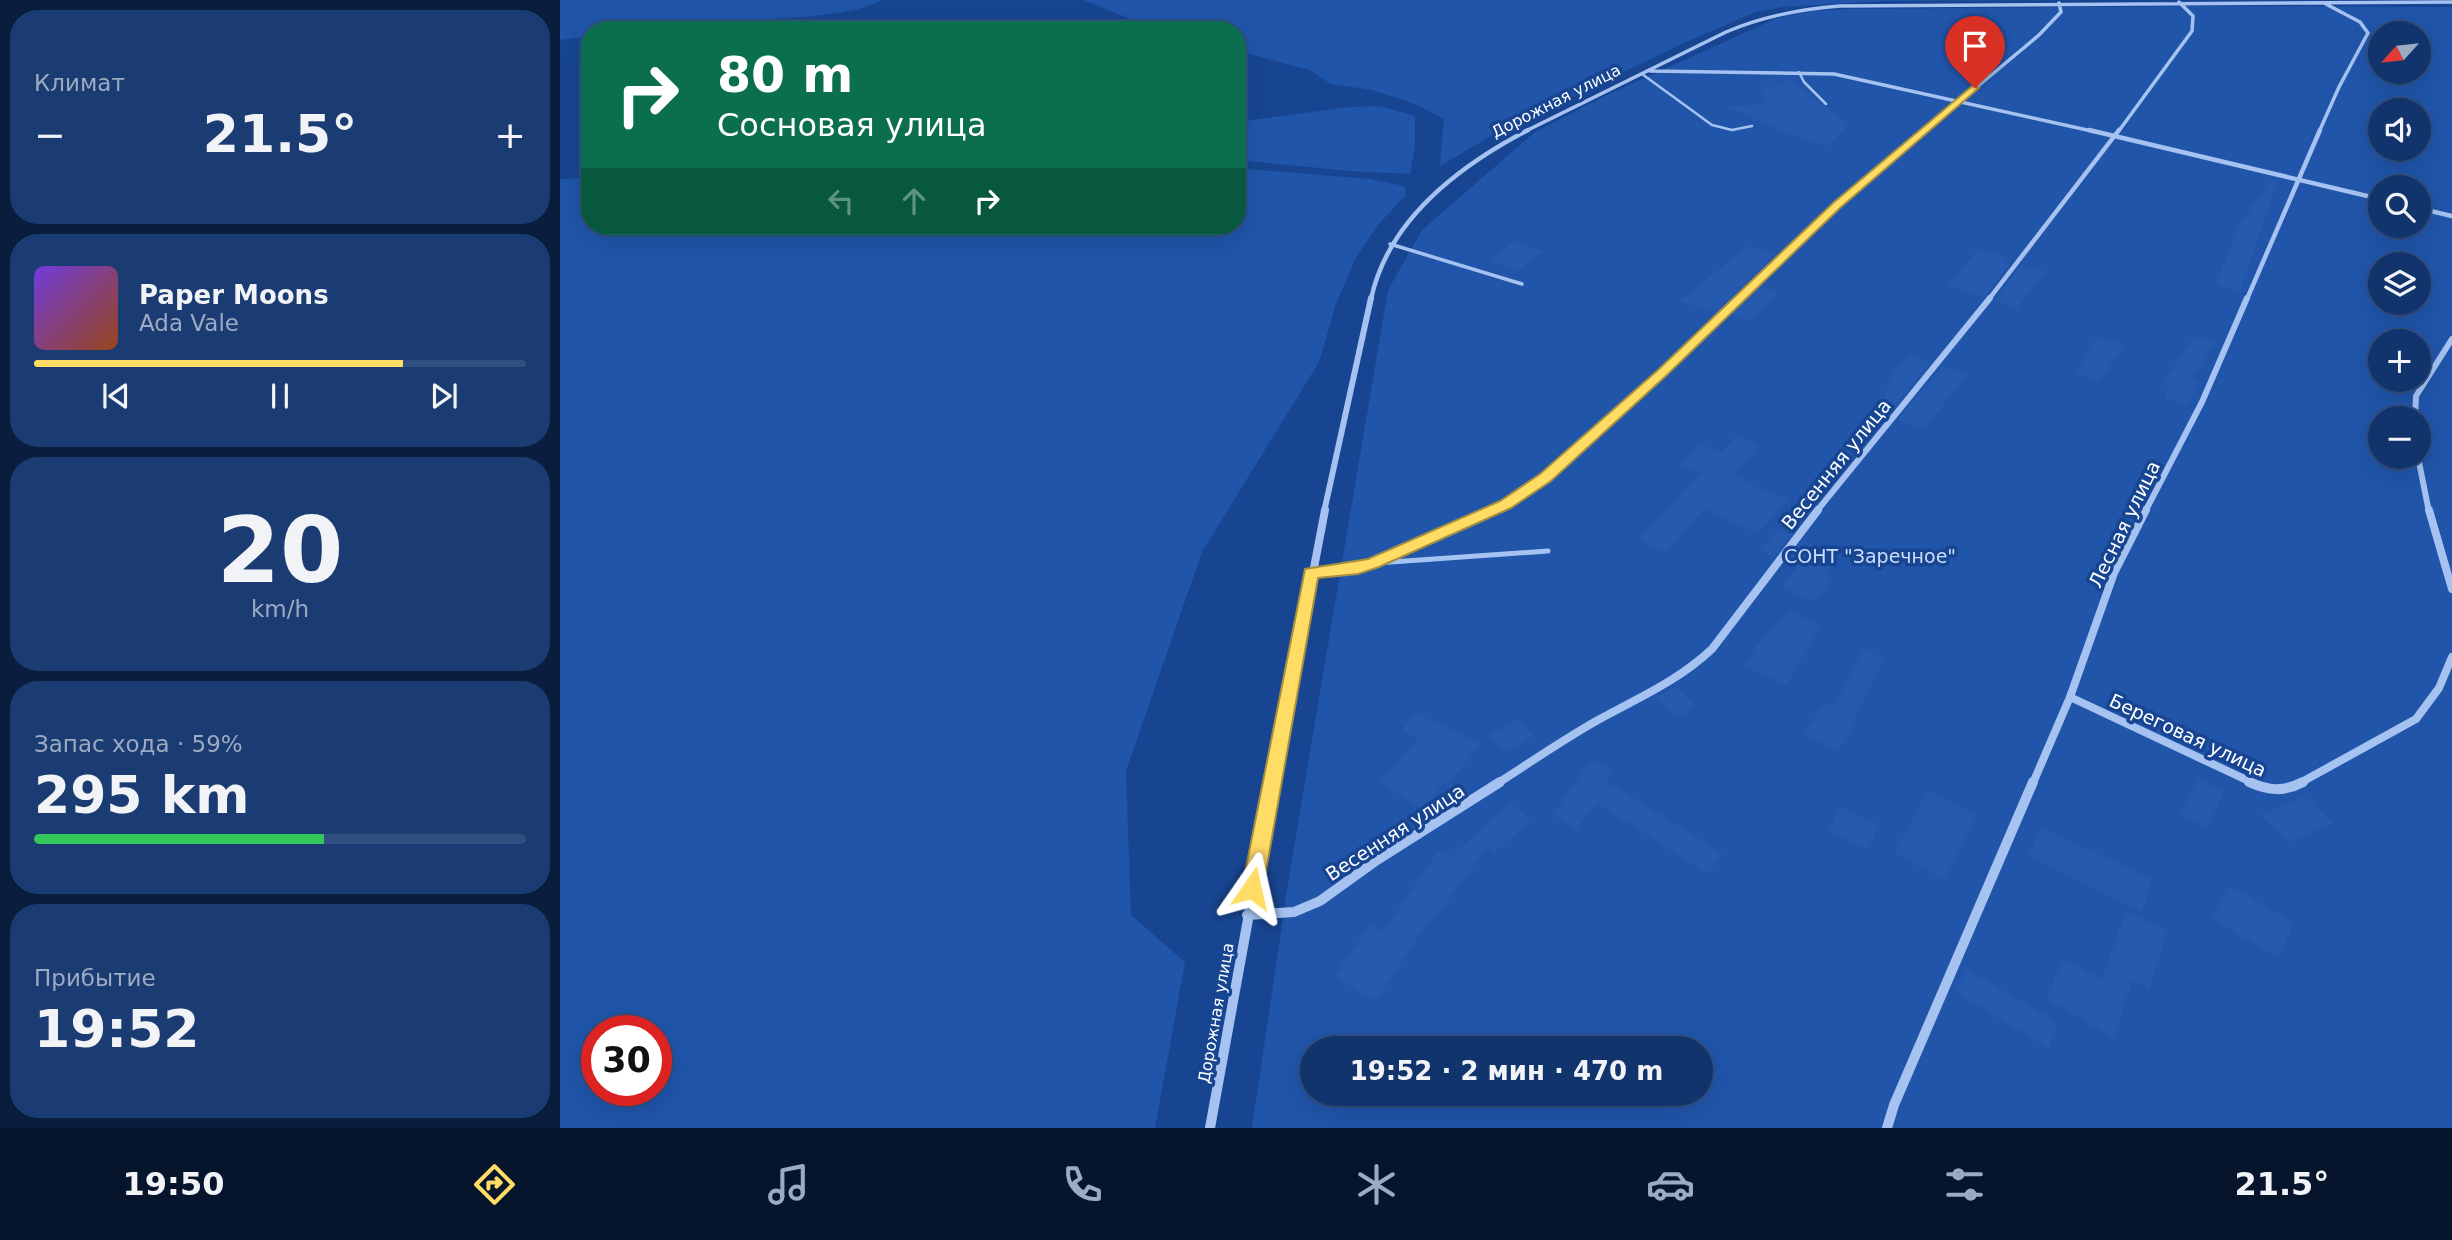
<!DOCTYPE html>
<html lang="ru">
<meta charset="utf-8">
<style>
:root{--surface:#11346d;--page:#1a3c72;--text:#f1f3f6;--muted:#9caac2;--line:#304f80;--accent:#ffdc64}
body{margin:0;font-family:"DejaVu Sans",sans-serif;background:var(--page);color:var(--text);height:100vh;display:flex;flex-direction:column;font-size:26px;white-space:nowrap}
*{box-sizing:border-box;margin:0}
p{font-size:23px;color:var(--muted)}
.icon{flex:none;width:38px;height:38px;fill:none;stroke:currentColor;stroke-width:2;stroke-linecap:round;stroke-linejoin:round}
.map{position:relative;flex:1;overflow:hidden}
.panel{display:flex;flex-direction:column;gap:10px;padding:10px;background:#091d3c;width:560px}
.panel>*{flex:none}
.hud{position:absolute;left:21px;top:21px;width:665px;height:214px;border-radius:28px;box-shadow:0 7px 28px #0002,0 0 0 2px var(--line);background:#0b6e4f;color:#fff;overflow:hidden}
.needle{width:46px;rotate:243deg}
.controls{position:absolute;left:1808px;top:21px;display:grid;gap:14px}
.controls a{display:grid;place-items:center;width:63px;height:63px;border-radius:50%;background:var(--surface);box-shadow:0 7px 28px #0002,0 0 0 2px var(--line);font-size:35px}
.speed{position:absolute;left:21px;top:1015px;display:flex;gap:14px;font-size:35px;font-weight:700;text-align:center}
.speed>*{display:grid;place-content:center;width:91px;height:91px;border-radius:50%;background:var(--surface);box-shadow:0 7px 28px #0002,0 0 0 2px var(--line);line-height:1}
.speed .limit{border:10px solid #d22;background:#fff;color:#111}
.pin{position:absolute;display:grid;place-items:center;width:60px;height:60px;color:#fff;margin:-72px -30px;border-radius:50% 50% 50% 0;rotate:-45deg;box-shadow:0 0 7px #0007}
.pin .icon{rotate:45deg}
.me{position:absolute;width:77px;margin:-38px;rotate:11deg;stroke-linejoin:round;filter:drop-shadow(0 0 5px #0008)}
.turn{display:flex;align-items:center;gap:24px;height:147px;padding:0 21px;font-size:32px}
.turn .icon{width:91px;height:91px;stroke-width:2.5}
.turn b{display:block;font-size:49px;line-height:60px}
.lanes{display:flex;align-items:center;height:66px;padding:0 21px;background:#0003;justify-content:center;gap:35px;direction:ltr}
.lanes .off{opacity:.35}
.big{font-size:52px;font-weight:800;line-height:1.1}
.panel .card{flex:1;display:flex;flex-direction:column;justify-content:center;gap:10px;min-width:0;padding:0 24px;border-radius:28px;background:var(--page)}
.panel .dial{align-items:center;gap:0}
.dial b{font-size:91px;line-height:1}
.song{display:flex;align-items:center;gap:21px}
.cover{width:84px;height:84px;border-radius:10px;background:linear-gradient(135deg,hsl(260 70% 55%),hsl(20 70% 35%))}
.played{height:7px;border-radius:4px;background:linear-gradient(90deg,var(--accent) 75%,var(--line) 75%)}
.keys{display:flex;justify-content:space-around;direction:ltr}
.heat{display:flex;justify-content:space-between;align-items:center;font-size:38px;direction:ltr}
.charge{height:10px;border-radius:5px;background:linear-gradient(90deg,#34c759 59%,var(--line) 0)}
.trip{position:absolute;left:740px;top:1036px;width:413px;height:70px;border-radius:35px;background:var(--surface);box-shadow:0 7px 28px #0002,0 0 0 2px var(--line);font-weight:800;line-height:70px;text-align:center}
.tabs{display:flex;height:112px;justify-content:space-around;align-items:center;background:#07152c;color:var(--muted)}
.tabs .icon{width:49px;height:49px}
.tabs .on{color:var(--accent)}
.tabs b{font-size:32px;color:var(--text)}
main{display:flex;flex:1;min-height:0}
.map>svg:first-child{display:block}
.green{fill:#2055aa;fill-rule:evenodd}
.building{fill:#265aaf}
.lines{fill:none;stroke-linecap:round;stroke-linejoin:round}
.service-far2{stroke:#a5c2f0;stroke-width:2.5}
.service-far1{stroke:#a5c2f0;stroke-width:3.5}
.service{stroke:#a5c2f0;stroke-width:5}
.minor-far4{stroke:#a5c2f0;stroke-width:3.5}
.minor-far3{stroke:#a5c2f0;stroke-width:4.5}
.minor-far2{stroke:#a5c2f0;stroke-width:6}
.minor-far1{stroke:#a5c2f0;stroke-width:8}
.minor{stroke:#a5c2f0;stroke-width:10}
.route{fill:#ffdc64;stroke:#a68f41;stroke-width:2}
.labels{text-anchor:middle;dominant-baseline:central;stroke-width:7;stroke-linejoin:round;paint-order:stroke}
.far-street-label{font-size:16px;fill:#fff;stroke:#174591}
.street-label{font-size:19px;fill:#fff;stroke:#174591}
.park-label{font-size:19px;fill:#ccdefb;stroke:#174591}
</style>
<main>
<section class="panel">
<div class="card"><p>Климат</p>
<div class="heat"><a>−</a><b class="big">21.5°</b><a>+</a></div>
</div>
<div class="card">
<div class="song"><i class="cover"></i><div><b>Paper Moons</b><p>Ada Vale</p></div></div>
<div class="played"></div>
<div class="keys"><svg class="icon" aria-label="previous" viewBox="0 0 24 24"><path d="M18 5L8 12l10 7zM5 5v14"/></svg><svg class="icon" aria-label="pause" viewBox="0 0 24 24"><path d="M8 5v14M16 5v14"/></svg><svg class="icon" aria-label="next" viewBox="0 0 24 24"><path d="M6 5l10 7-10 7zM19 5v14"/></svg></div>
</div>
<div class="card dial"><b>20</b><p>km/h</p></div>
<div class="card"><p>Запас хода · 59%</p><b class="big">295 km</b><div class="charge"></div></div>
<div class="card"><p>Прибытие</p><b class="big">19:52</b></div>
</section>
<div class="map">
<svg width="1892" height="1128" viewBox="0 0 1892 1128">
<rect width="100%" height="100%" fill="#174591"/>
<path class="green" d="M 0,0 L 322,0 C 289,19 208,18 169,21 C 121,25 78,30 30,30 L 30,36 L 0,40 Z
M 524,0 L 1506,0 L 1326,1 L 1223,7 L 1193,13 L 1126,42 L 931,136 L 880,166 L 884,119 L 855,104 L 812,90 L 771,84 L 750,70 L 677,51 L 677,30 L 596,30 Z
M 1644,6 L 1892,7 L 1892,1128 L 692,1128 L 730,870 L 828,290 L 862,230 L 975,132 L 1043,97 L 1217,18 L 1259,10 L 1288,9 ZM 1820,33 L 1858,33 L 1858,72 L 1820,72 ZM 1820,110 L 1858,110 L 1858,149 L 1820,149 ZM 1820,187 L 1858,187 L 1858,226 L 1820,226 ZM 1820,264 L 1858,264 L 1858,303 L 1820,303 ZM 1820,341 L 1858,341 L 1858,380 L 1820,380 ZM 1820,418 L 1858,418 L 1858,457 L 1820,457 ZM 752,1048 L 1141,1048 L 1141,1094 L 752,1094 Z
M 819,106 L 855,116 L 855,145 L 850,174 L 790,171 L 677,160 L 677,122 L 790,107 Z
M 677,168 L 810,179 L 844,186 L 846,195 L 818,225 L 796,257 L 776,304 L 759,362 L 642,552 L 566,771 L 571,915 L 625,962 L 595,1128 L 0,1128 L 0,179 L 30,178 L 30,226 L 677,226 ZM 37,1031 L 96,1031 L 96,1090 L 37,1090 Z"/>
<path class="building" d="M 1228,79 L 1289,124 L 1267,146 L 1250,142 L 1167,107 L 1207,103 L 1198,87 L 1220,87 Z
M 1711,180 L 1717,183 L 1680,291 L 1656,284 L 1678,227 Z
M 954,242 L 982,251 L 956,272 L 931,260 Z
M 1188,246 L 1215,254 L 1157,311 L 1119,302 Z
M 1418,249 L 1449,257 L 1444,263 L 1450,264 L 1424,297 L 1388,286 Z
M 1460,266 L 1486,271 L 1457,308 L 1435,301 Z
M 1198,286 L 1219,294 L 1191,320 L 1170,315 Z
M 1634,336 L 1656,343 L 1632,378 L 1639,381 L 1627,406 L 1605,398 L 1608,383 L 1604,381 Z
M 1537,337 L 1564,345 L 1540,381 L 1516,373 Z
M 1350,355 L 1370,362 L 1326,417 L 1316,413 L 1335,371 Z
M 1382,366 L 1407,375 L 1364,429 L 1338,420 Z
M 1176,436 L 1199,445 L 1173,475 L 1190,482 L 1201,493 L 1205,489 L 1228,499 L 1198,534 L 1144,508 L 1106,553 L 1078,540 L 1141,473 L 1121,465 L 1141,444 L 1161,453 Z
M 1218,529 L 1231,535 L 1214,557 L 1200,550 Z
M 1243,540 L 1275,555 L 1267,574 L 1273,577 L 1256,602 L 1222,587 L 1237,567 L 1226,562 Z
M 1229,610 L 1259,626 L 1227,685 L 1184,666 L 1196,647 Z
M 1304,649 L 1324,659 L 1295,717 L 1298,719 L 1278,751 L 1244,733 L 1265,702 L 1274,707 Z
M 1116,686 L 1136,707 L 1116,718 L 1096,697 Z
M 856,713 L 921,745 L 887,784 L 884,782 L 863,810 L 819,782 L 859,739 L 842,730 Z
M 958,719 L 973,736 L 944,753 L 928,736 Z
M 1031,759 L 1054,770 L 1046,781 L 1163,854 L 1148,874 L 1037,803 L 1016,829 L 993,815 Z
M 1639,779 L 1664,792 L 1647,829 L 1621,815 Z
M 1368,790 L 1416,815 L 1384,879 L 1334,853 Z
M 1744,796 L 1773,823 L 1729,842 L 1700,815 Z
M 950,803 L 971,820 L 934,853 L 928,847 L 872,922 L 869,920 L 816,1001 L 774,977 L 811,924 L 824,931 L 878,851 L 889,858 Z
M 1280,806 L 1319,825 L 1308,850 L 1269,831 Z
M 1480,827 L 1591,879 L 1582,912 L 1469,857 Z
M 1670,886 L 1734,923 L 1718,958 L 1653,919 Z
M 1566,910 L 1607,931 L 1589,989 L 1572,980 L 1554,1038 L 1487,999 L 1502,958 L 1542,980 Z
M 1407,969 L 1498,1023 L 1488,1048 L 1396,992 Z"/>
<g class="lines">
<path class="service-far2" d="M 1239,72 L 1244,82 L 1266,104
M 1082,74 L 1152,125 L 1172,130 L 1192,126"/>
<path class="service-far1" d="M 830,244 L 962,284"/>
<path class="service" d="M 817,563 L 988,551"/>
<path class="minor-far4" d="M 1090,71 L 1274,74 L 1536,132
M 964,132 L 1166,32 C 1204,16 1240,9 1280,6 L 1892,2
M 1363,132 L 1479,35 L 1501,12 L 1499,3
M 1558,132 L 1632,31 L 1633,16 L 1619,2
M 1759,132 L 1779,87 L 1808,33 L 1800,22 L 1764,3"/>
<path class="minor-far3" d="M 1529,130 L 1820,199
M 1858,208 L 1892,216
M 811,299 C 828,220 899,166 968,130
M 1178,299 L 1276,205 L 1365,130
M 1429,299 L 1559,130
M 1687,299 L 1760,130"/>
<path class="minor-far2" d="M 1855,418 L 1856,396 L 1892,339
M 1858,457 L 1869,512
M 764,512 L 811,298
M 927,512 L 945,504 L 985,478 L 1180,298
M 1256,512 L 1430,298
M 1585,512 L 1642,402 L 1687,298"/>
<path class="minor-far1" d="M 1869,510 L 1892,589
M 751,573 L 798,568 L 813,563 L 931,510
M 1510,697 L 1693,783
M 713,783 L 765,510
M 938,783 C 971,762 1004,739 1038,720 C 1078,698 1118,681 1152,649 L 1258,510
M 1473,783 L 1510,697 L 1554,573 L 1586,510
M 1740,783 L 1856,719 L 1879,688 L 1892,657"/>
<path class="minor" d="M 1689,782 C 1709,791 1724,792 1743,782
M 687,915 L 734,912 L 760,901 L 817,860 L 940,782
M 650,1128 L 713,782
M 1327,1128 L 1334,1105 L 1473,782"/>
</g>
<path class="route" d="M 1412,86 L 1419,88 L 1280,208 L 1108,374 L 991,481 L 951,508 L 819,567 L 798,574 L 758,578 L 703,888 L 700,895 L 692,898 L 685,895 L 682,888 L 745,569 L 808,559 L 940,501 L 980,474 L 1099,369 L 1273,203 Z"/>
<g class="labels">
<g class="far-street-label">
<text transform="translate(996 101) rotate(-27)">Дорожная улица</text>
<text transform="translate(656 1013) rotate(-80)">Дорожная улица</text>
</g>
<g class="street-label">
<text transform="translate(1276 464) rotate(-51)">Весенняя улица</text>
<text transform="translate(1564 524) rotate(-64)">Лесная улица</text>
<text transform="translate(1628 735) rotate(25)">Береговая улица</text>
<text transform="translate(835 832) rotate(-33)">Весенняя улица</text>
</g>
<g class="park-label">
<text x="1310" y="556">СОНТ "Заречное"</text>
</g>
</g>
</svg>
<div class="controls">
<a><svg class="needle" viewBox="-14 -14 28 28"><path d="M0-13l5 13h-10z" fill="#e53935"/><path d="M0 13l5-13h-10z" fill="#9caac2"/></svg></a>
<a><svg class="icon" aria-label="sound" viewBox="0 0 24 24"><path d="M4 9h4l5-4v14l-5-4H4zM17 9q2 3 0 6"/></svg></a>
<a><svg class="icon" aria-label="search" viewBox="0 0 24 24"><circle cx="10" cy="10" r="6"/><path d="M15 15l6 6"/></svg></a>
<a><svg class="icon" aria-label="layers" viewBox="0 0 24 24"><path d="M12 4l9 5-9 5-9-5zM3 14l9 5 9-5"/></svg></a>
<a>+</a>
<a>−</a>
</div>
<div class="speed"><div class="limit">30</div></div>
<div class="pin" style="left:1415px;top:88px;background:#d93025"><svg class="icon" aria-label="arrive" viewBox="0 0 24 24"><path d="M6 21V4h12l-3 4 3 4H6"/></svg></div>
<svg class="me" style="left:692px;top:888px" viewBox="-20 -20 40 40"><path d="M0-17L14 15 0 8-14 15z" fill="#ffdc64" stroke="#fff" stroke-width="4"/></svg>
<div class="trip">19:52 · 2 мин · 470 m</div>
<div class="hud">
<div class="turn"><svg class="icon" aria-label="right" viewBox="0 0 24 24"><path d="M7 20v-9h11M14 6l5 5-5 5"/></svg><div><b>80 m</b>Сосновая улица</div></div>
<div class="lanes"><svg class="icon off" aria-label="left" viewBox="0 0 24 24"><path d="M17 20v-9H6M10 6l-5 5 5 5"/></svg><svg class="icon off" aria-label="ahead" viewBox="0 0 24 24"><path d="M12 20V5M6 11l6-6 6 6"/></svg><svg class="icon" aria-label="right" viewBox="0 0 24 24"><path d="M7 20v-9h11M14 6l5 5-5 5"/></svg></div>
</div>
</div>
</main>
<nav class="tabs">
<b>19:50</b>
<svg class="icon on" aria-label="directions" viewBox="0 0 24 24"><path d="M12 3l9 9-9 9-9-9zM9 14v-3h6M13 9l2 2-2 2"/></svg>
<svg class="icon" aria-label="music" viewBox="0 0 24 24"><path d="M9 18V5l10-2v13"/><circle cx="6" cy="18" r="3"/><circle cx="16" cy="16" r="3"/></svg>
<svg class="icon" aria-label="phone" viewBox="0 0 24 24"><path d="M5 4h4l2 5-3 2q2 4 5 5l2-3 5 2v4C11 20 4 13 5 4z"/></svg>
<svg class="icon" aria-label="climate" viewBox="0 0 24 24"><path d="M12 3v18M4 7l16 10M4 17L20 7"/></svg>
<svg class="icon" aria-label="car" viewBox="0 0 24 24"><path d="M5 17H2v-5l4-1 3-4h7l3 4 3 1v5h-3M9 17h6M6 11h13"/><circle cx="7" cy="17" r="2"/><circle cx="17" cy="17" r="2"/></svg>
<svg class="icon" aria-label="filters" viewBox="0 0 24 24"><path d="M4 7h16M4 17h16"/><circle cx="9" cy="7" r="2"/><circle cx="15" cy="17" r="2"/></svg>
<b>21.5°</b>
</nav>
